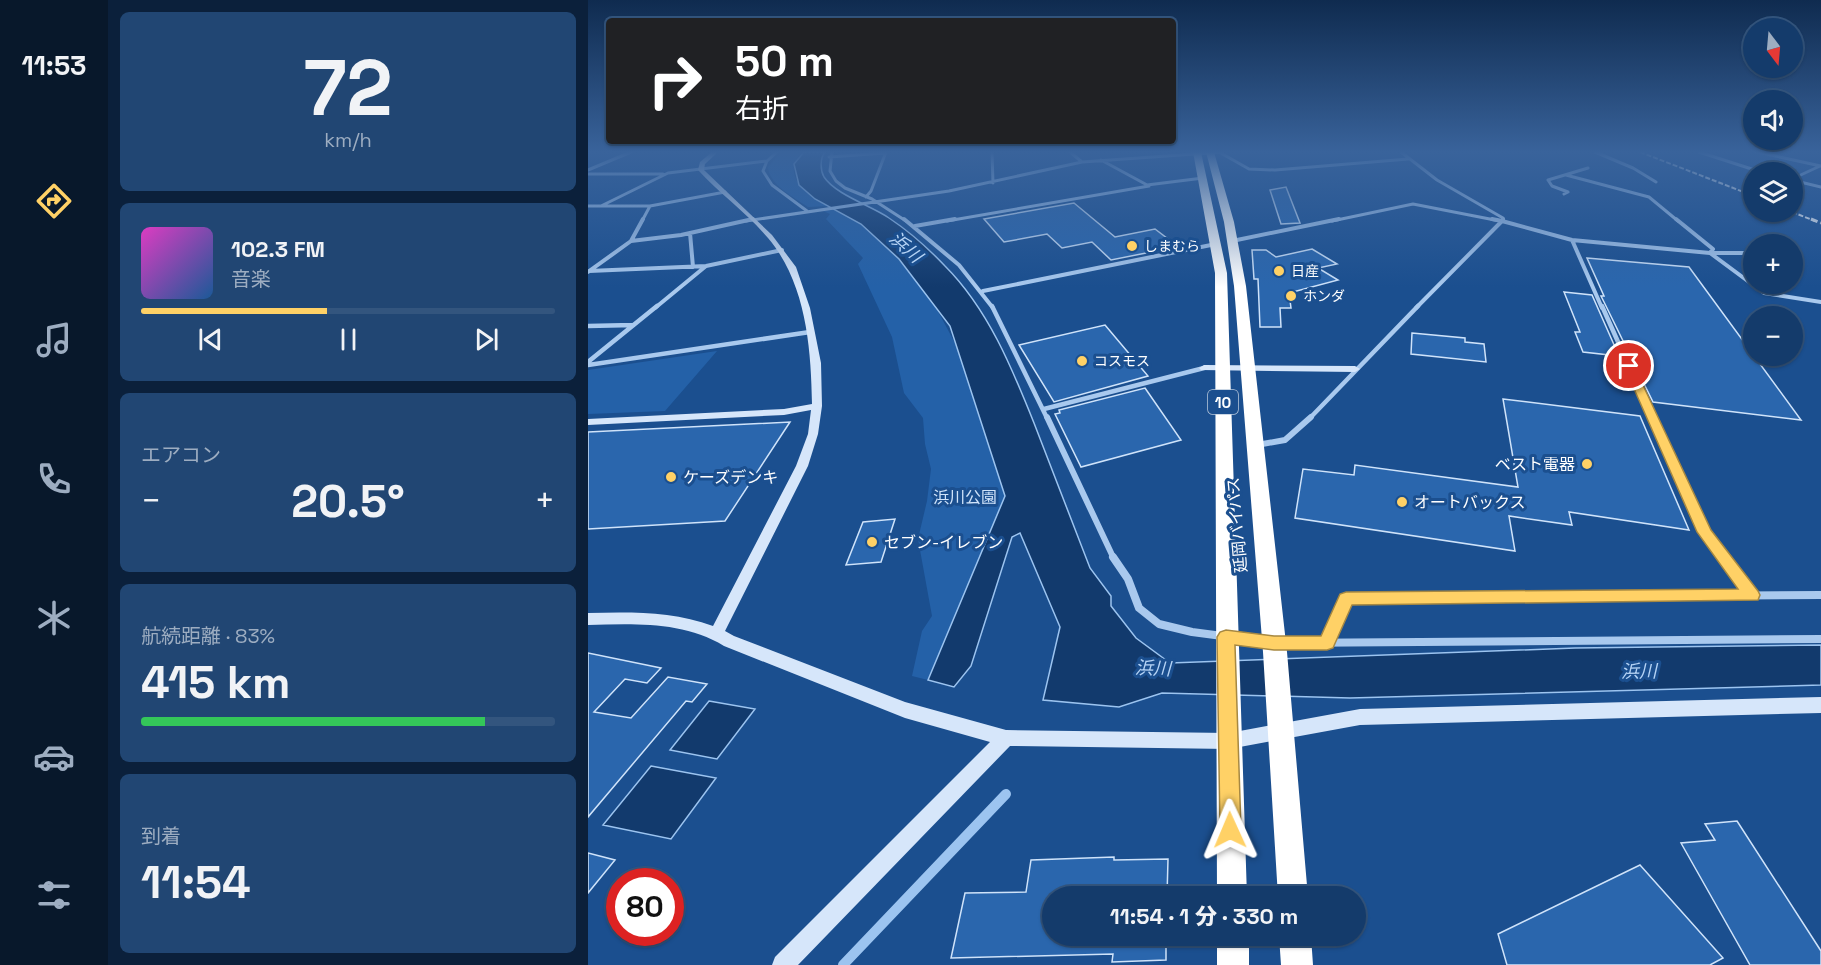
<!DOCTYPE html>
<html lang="ja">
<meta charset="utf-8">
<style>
:root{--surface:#143b6b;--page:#214673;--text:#f1f3f6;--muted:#9dadc1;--line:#33557e;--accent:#ffd166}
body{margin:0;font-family:"Space Grotesk","Noto Sans JP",sans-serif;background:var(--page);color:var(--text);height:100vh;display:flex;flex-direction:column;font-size:22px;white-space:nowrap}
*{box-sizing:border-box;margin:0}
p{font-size:20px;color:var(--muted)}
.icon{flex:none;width:33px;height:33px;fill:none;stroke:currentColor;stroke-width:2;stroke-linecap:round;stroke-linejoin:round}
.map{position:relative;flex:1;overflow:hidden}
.side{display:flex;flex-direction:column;gap:12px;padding:12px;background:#0b203b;width:480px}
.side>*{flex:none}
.top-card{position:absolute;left:18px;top:18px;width:570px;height:126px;border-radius:6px;box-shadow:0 2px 4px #0004,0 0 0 2px var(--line);background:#202124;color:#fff;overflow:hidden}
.needle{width:39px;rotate:164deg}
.controls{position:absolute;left:1155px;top:18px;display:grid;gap:12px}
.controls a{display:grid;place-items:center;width:60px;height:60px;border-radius:50%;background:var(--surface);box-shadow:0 2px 4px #0004,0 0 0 2px var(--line);font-size:30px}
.speed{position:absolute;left:18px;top:868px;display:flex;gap:12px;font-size:30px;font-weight:700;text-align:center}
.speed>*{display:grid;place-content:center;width:78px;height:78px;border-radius:50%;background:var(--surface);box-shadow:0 2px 4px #0004,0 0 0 2px var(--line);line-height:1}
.speed .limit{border:9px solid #d22;background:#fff;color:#111}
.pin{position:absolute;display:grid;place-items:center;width:51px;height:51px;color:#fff;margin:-26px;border:3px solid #fff;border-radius:50%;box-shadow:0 2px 6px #0007}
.me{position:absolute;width:66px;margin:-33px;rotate:359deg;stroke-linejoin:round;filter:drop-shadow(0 0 4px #0008)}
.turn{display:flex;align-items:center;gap:21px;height:126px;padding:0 30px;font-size:27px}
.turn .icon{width:78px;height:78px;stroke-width:2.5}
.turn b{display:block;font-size:42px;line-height:51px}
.big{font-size:45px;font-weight:800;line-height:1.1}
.side .widget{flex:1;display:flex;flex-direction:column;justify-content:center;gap:9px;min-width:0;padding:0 21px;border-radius:9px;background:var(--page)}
.side .dial{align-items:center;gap:0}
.dial b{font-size:78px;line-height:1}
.song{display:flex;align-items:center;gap:18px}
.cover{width:72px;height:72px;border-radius:9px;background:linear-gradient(135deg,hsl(310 70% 55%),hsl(210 70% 35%))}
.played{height:6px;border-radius:3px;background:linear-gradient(90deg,var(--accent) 45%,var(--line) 45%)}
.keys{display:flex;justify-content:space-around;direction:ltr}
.heat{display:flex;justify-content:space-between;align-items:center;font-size:33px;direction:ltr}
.charge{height:9px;border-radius:4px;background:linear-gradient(90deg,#34c759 83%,var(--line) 0)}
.trip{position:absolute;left:454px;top:886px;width:324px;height:60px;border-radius:30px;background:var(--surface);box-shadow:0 2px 4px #0004,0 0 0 2px var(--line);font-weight:800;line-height:60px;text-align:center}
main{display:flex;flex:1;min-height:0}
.tabs{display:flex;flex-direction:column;width:108px;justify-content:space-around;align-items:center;background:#08182b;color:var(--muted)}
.tabs .icon{width:42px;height:42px}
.tabs .on{color:var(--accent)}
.tabs b{font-size:27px;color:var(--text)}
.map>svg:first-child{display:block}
.green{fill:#2461a8}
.water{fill:#123a6d;stroke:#9cc4f0;stroke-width:1.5}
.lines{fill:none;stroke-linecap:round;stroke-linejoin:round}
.stream{stroke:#9cc4f0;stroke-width:10}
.building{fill:#2a66ad;stroke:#cfe3fa;stroke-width:1.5}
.street-far4{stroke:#a9c9ee;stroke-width:3}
.street-far3{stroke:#a9c9ee;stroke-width:4}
.street-far2{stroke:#a9c9ee;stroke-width:4.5}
.street-far1{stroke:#a9c9ee;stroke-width:6}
.street{stroke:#a9c9ee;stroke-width:8}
.secondary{fill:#d6e6fa;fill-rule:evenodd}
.highway{fill:#fff;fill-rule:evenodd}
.rail-far1{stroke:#fff;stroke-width:2;stroke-dasharray:5 2;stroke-linecap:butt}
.rail{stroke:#fff;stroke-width:3;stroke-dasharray:7 3;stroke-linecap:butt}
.route{fill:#ffd166;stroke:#a68842;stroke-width:1.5}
.poi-dot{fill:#ffd166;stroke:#1b4f8f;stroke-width:2}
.labels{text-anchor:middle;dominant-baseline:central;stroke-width:6;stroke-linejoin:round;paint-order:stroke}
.far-poi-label{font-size:14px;fill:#fff;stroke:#1b4f8f;text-anchor:start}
.shield{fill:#1b4f8f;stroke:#bbcadd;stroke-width:1.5}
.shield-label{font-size:15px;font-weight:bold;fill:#fff}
.poi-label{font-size:16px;fill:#fff;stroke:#1b4f8f;text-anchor:start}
.park-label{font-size:16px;fill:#cfe3fa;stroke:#1b4f8f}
.street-label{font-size:16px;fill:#fff;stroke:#1b4f8f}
.water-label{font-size:18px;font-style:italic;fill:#b5d3f5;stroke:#1b4f8f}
</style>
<main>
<nav class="tabs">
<b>11:53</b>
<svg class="icon on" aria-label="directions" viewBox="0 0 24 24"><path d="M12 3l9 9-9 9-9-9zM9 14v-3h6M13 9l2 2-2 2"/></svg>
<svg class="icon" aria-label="music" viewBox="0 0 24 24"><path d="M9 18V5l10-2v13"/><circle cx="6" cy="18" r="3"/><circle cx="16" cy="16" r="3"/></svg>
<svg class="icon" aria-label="phone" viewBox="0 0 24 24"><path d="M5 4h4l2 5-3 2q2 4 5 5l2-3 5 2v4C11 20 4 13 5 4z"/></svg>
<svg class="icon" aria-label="climate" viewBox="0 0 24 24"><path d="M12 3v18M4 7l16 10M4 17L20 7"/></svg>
<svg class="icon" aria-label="car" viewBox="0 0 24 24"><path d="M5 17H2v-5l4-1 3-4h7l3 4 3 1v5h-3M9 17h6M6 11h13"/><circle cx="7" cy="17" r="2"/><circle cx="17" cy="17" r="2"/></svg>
<svg class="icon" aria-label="filters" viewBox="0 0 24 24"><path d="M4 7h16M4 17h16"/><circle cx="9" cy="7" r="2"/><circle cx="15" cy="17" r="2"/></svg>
</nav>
<section class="side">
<div class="widget dial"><b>72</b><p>km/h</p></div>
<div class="widget">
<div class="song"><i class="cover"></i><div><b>102.3 FM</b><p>音楽</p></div></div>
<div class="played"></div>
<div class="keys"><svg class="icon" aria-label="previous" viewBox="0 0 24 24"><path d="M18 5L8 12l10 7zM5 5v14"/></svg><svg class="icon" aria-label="pause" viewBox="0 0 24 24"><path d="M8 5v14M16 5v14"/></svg><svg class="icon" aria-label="next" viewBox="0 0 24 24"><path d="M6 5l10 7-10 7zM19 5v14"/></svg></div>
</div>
<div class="widget"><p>エアコン</p>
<div class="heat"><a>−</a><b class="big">20.5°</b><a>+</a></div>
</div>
<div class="widget"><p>航続距離 · 83%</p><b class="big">415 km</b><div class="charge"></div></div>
<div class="widget"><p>到着</p><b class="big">11:54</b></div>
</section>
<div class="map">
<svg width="1233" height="965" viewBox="0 0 1233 965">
<rect width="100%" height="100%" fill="#1b4f8f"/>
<path class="green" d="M 193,152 L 213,152 C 193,177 219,195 240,206 L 220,207 C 207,198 181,185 180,167 Z
M 245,209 L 273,224 L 305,252 L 345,302 L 375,358 L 418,496 L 362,637 L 340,680 L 324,676 L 334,631 L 344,616 L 330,539 L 339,501 L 343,469 L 337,444 L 335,418 L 316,393 L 304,337 L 270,264 L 275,258 L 238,219 L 242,214 L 235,211 Z
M 129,351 L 77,411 L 0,414 L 0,370 Z"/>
<path class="water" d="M 216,152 L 237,152 C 232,158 232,170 236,177 C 248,195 284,206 301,218 C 322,232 340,248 357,266 C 400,309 424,368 446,423 C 465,471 483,520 502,568 L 523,596 L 523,606 L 548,638 L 582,663 L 987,648 L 1233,645 L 1233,685 L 762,698 L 574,693 L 531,707 L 455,700 L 472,627 L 432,533 L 424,537 L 383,666 L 366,687 L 340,680 L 417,496 L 362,326 L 311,259 L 273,224 L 227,199 L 211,185 L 206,164 Z
M 121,701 L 167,709 L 129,759 L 82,750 Z
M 63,766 L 128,778 L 83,839 L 15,825 Z"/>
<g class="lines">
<path class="stream" d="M 255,965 L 418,794"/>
</g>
<path class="building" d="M 698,187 L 712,223 L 693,224 L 682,190 Z
M 486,203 L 527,237 L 567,229 L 584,242 L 577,244 L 583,248 L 523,260 L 504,242 L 474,248 L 459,234 L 416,242 L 396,219 Z
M 724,249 L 749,264 L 730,268 L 750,280 L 701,293 L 703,308 L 692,308 L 693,327 L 672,327 L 670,279 L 666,279 L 664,250 L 678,250 L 688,257 Z
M 999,258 L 1101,267 L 1213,420 L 1065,402 L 1016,302 L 1013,296 L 1016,296 Z
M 976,292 L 1004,295 L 1031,356 L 995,352 L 987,332 L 992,332 Z
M 517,325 L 560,376 L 466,402 L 431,345 Z
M 824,333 L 877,338 L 877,342 L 896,344 L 898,362 L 823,354 Z
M 557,388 L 593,440 L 493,467 L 467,414 L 472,413 L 471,410 Z
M 915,399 L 1052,416 L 1101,530 L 981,512 L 984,525 L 921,516 L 927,551 L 707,518 L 715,469 L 766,475 L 767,465 L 930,487 Z
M 202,422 L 137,521 L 0,529 L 0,432 Z
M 307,519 L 293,562 L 258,565 L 275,522 Z
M 0,653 L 73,668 L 59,683 L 37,679 L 6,712 L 43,718 L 80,677 L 119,684 L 104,702 L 98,701 L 0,817 Z
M 1149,821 L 1233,951 L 1233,965 L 1162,965 L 1093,843 L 1127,840 L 1117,824 Z
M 0,853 L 27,860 L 0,893 Z
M 526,857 L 526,860 L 580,859 L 579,897 L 465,897 L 465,936 L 578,936 L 578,960 L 524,962 L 525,954 L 363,958 L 377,893 L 438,892 L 443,860 Z
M 1052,865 L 1135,958 L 1122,965 L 919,965 L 910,934 Z"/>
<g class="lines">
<path class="street-far4" d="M 189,152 L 179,161 L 175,171 L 184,185 L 219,211
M 244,152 L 242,171 L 248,181 L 257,188 L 284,199 L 318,221
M 404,152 L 405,183
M 482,152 L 494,162
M 631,152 L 661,169 L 687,170 L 820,159
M 813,152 L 849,180 L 915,218 L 914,221
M 1007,152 L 1045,168 L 1068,182
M 1111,152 L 1173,172
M 1169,152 L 1233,166
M 241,157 L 297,153
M 0,170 L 43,152
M 0,174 L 75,174
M 978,175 L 1061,197 L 1090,221
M 1204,179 L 1232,166
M 1204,180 L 1233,187
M 559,185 L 615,178
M 976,194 L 980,192 L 964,186 L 960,180 L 1000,168
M 278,197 L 283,191 L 298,152
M 0,206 L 62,206 L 137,192
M 13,206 L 80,173 L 179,161
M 54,221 L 62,206
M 158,221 L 361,191 L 494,162 L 634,152
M 359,221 L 561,186 L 513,160
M 744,221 L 825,204 L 912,221"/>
<path class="street-far3" d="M 316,219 L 371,265 L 405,308
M 904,219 L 914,221
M 915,219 L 914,221 L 984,240 L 1122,253 L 1176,293 L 1233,302
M 1088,219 L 1125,249 L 1122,253 L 1157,253
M 327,226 L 367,219
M 102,233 L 105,267
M 984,240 L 1014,308
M 43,241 L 55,219
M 644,241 L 751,219
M 1,271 L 118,266 L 194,250
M 0,272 L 43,241 L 93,235 L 165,219
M 395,291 L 628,244
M 67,308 L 118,266
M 828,308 L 914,221"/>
<path class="street-far2" d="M 404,306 L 459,418
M 1014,306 L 1064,418
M 0,326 L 45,325
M 0,362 L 69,306
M 0,365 L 222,332
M 456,409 L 616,368
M 722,418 L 830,306"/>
<path class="street-far1" d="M 459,417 L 526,559
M 1064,417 L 1116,533 L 1136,559
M 669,445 L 697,440 L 723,417"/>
<path class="street" d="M 525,557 L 540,579 L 551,608 L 571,624 L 604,632 L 680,642
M 1135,557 L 1164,595
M 691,643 L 1233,639
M 739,643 L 758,598 L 1233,595"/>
<path class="secondary" d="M 124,152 L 130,152 L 117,164 L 116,170 L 184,235 L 208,267 L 222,308 L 233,363 L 234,406 L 230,434 L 220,466 L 137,631 L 146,636 L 317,702 L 418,730 L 641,733 L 772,709 L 1233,697 L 1233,713 L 772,725 L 641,749 L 422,746 L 210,965 L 184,965 L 187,957 L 402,742 L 317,718 L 136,646 C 95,621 46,624 0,625 L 0,613 C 42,612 85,611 125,626 L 208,466 L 220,434 L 223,410 L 196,415 L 0,425 L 0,419 L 196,409 L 224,404 C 223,347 218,283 180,238 C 159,213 132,194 110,170 L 112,162 Z
M 616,365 L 767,366 L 772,369 L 767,372 L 613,370 L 611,368 Z"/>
<path class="highway" d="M 605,152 L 613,152 L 639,273 L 659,897 L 629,897 L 627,273 Z
M 618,152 L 626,152 L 646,222 L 658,286 L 699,652 L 720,897 L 690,897 L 675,652 L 646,286 L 636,222 Z
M 629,936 L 661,936 L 661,965 L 629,965 Z
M 691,936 L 723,936 L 725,965 L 693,965 Z"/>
<path class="rail-far1" d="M 1052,152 L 1166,196
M 1204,212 L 1227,221"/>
<path class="rail" d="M 1223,219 L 1233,223"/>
</g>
<linearGradient id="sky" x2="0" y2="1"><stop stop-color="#0f2b4f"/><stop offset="0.53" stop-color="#39639b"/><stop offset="1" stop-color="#39639b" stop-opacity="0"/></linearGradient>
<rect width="1233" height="287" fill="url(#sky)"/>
<path class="route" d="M 1041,362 L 1046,366 L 1123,530 L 1170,591 L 1172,595 L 1170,600 L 764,605 L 745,648 L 739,650 L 686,650 L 647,645 L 653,830 L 650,838 L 642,841 L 635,838 L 632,830 L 629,637 L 632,632 L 638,630 L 686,636 L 733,636 L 752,594 L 758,592 L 1150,589 L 1109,532 L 1036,366 Z"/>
<g class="poi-dot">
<circle cx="544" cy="246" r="6"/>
<circle cx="691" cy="271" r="6"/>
<circle cx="703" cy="296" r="6"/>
<circle cx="494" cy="361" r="6"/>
<circle cx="999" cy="464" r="6"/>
<circle cx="83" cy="477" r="6"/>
<circle cx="814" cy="502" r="6"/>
<circle cx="284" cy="542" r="6"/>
</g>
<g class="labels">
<g class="far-poi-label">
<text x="556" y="246">しまむら</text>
<text x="703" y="271">日産</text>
<text x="715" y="296">ホンダ</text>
<text x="506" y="361">コスモス</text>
</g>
<rect class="shield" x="620" y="390" width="30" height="24" rx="4.5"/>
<g class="shield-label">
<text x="635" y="402">10</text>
</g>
<g class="poi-label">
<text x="987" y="464" text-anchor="end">ベスト電器</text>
<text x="95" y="477">ケーズデンキ</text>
<text x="826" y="502">オートバックス</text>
<text x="296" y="542">セブン-イレブン</text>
</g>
<g class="park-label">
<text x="377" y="497">浜川公園</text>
</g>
<g class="street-label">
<text transform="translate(649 525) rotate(-95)">延岡バイパス</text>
</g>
<g class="water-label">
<text transform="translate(318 247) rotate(42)">浜川</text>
<text transform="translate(565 668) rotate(2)">浜川</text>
<text transform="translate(1051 671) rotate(-1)">浜川</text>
</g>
</g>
</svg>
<div class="controls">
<a><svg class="needle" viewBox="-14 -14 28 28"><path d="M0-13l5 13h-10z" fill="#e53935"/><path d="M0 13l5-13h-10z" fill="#9dadc1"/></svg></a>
<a><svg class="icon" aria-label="sound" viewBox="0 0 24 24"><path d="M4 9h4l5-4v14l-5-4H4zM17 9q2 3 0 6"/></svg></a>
<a><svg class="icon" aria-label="layers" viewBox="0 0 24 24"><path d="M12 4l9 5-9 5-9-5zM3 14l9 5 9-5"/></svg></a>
<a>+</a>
<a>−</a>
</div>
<div class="speed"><div class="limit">80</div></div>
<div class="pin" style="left:1041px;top:366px;background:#d93025"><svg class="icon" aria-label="arrive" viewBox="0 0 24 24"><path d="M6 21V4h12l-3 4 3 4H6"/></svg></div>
<svg class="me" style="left:642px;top:830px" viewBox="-20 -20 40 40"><path d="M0-17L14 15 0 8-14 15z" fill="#ffd166" stroke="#fff" stroke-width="4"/></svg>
<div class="trip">11:54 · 1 分 · 330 m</div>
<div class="top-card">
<div class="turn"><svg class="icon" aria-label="right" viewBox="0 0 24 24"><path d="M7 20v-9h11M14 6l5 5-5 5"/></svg><div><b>50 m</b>右折</div></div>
</div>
</div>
</main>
